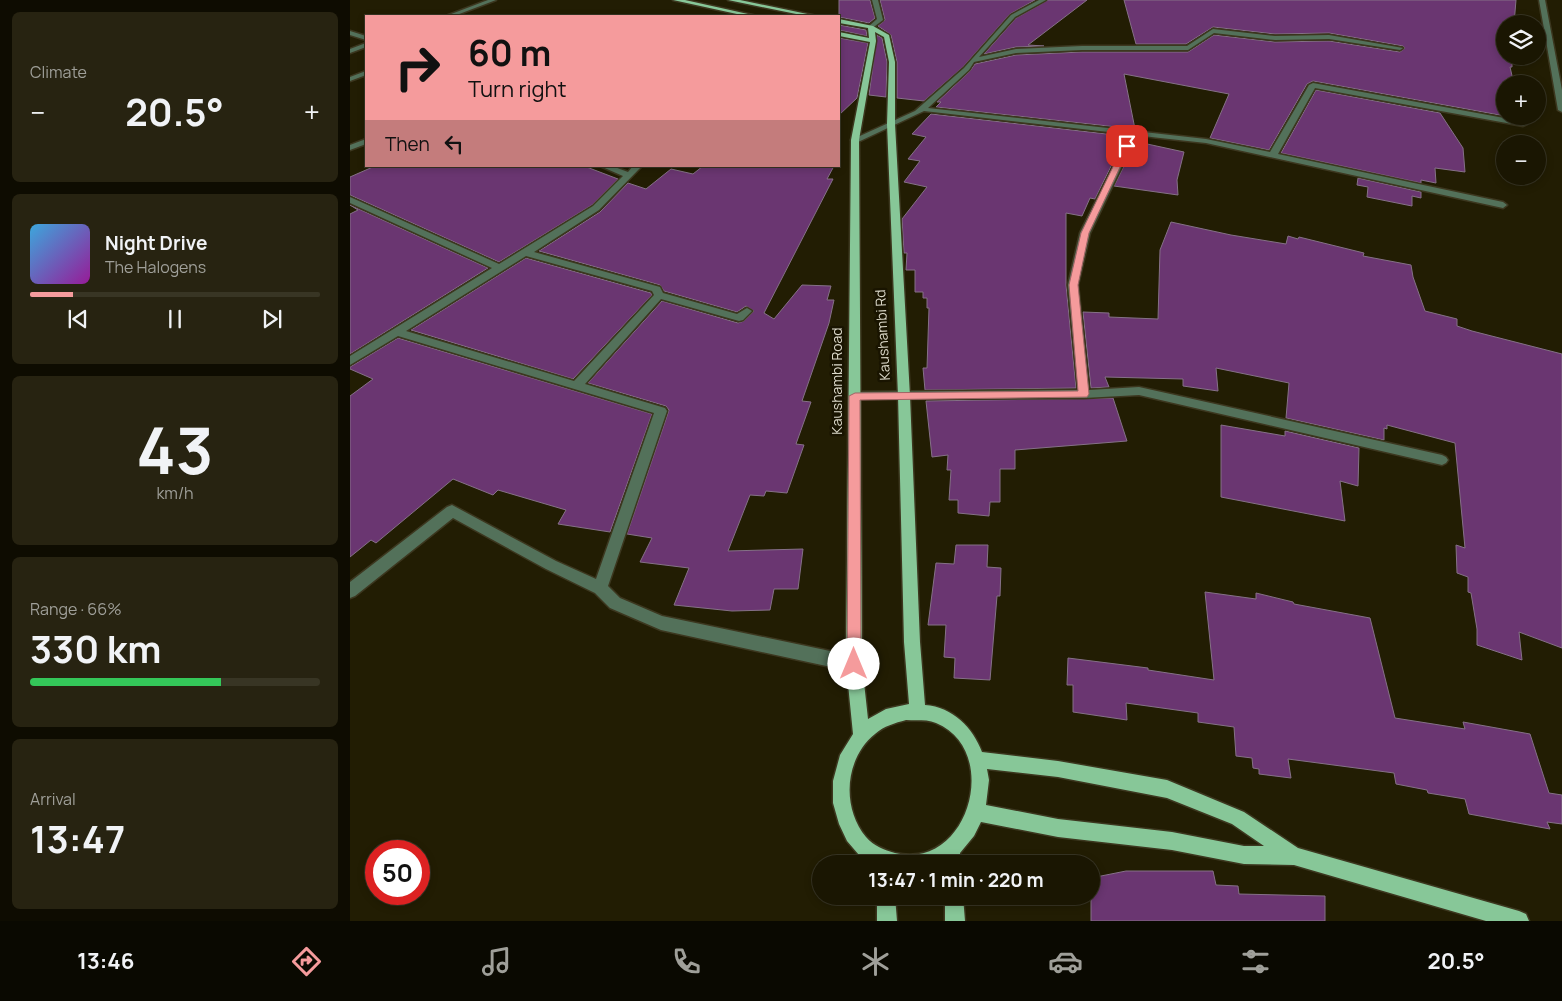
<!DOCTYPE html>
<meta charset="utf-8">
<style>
:root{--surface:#1a1602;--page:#272311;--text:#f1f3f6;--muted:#9f9f99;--line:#383524;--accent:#f59b9c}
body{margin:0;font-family:Manrope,sans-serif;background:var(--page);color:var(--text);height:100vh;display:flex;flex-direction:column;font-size:19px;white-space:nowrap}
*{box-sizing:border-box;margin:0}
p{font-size:16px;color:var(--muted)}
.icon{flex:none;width:28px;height:28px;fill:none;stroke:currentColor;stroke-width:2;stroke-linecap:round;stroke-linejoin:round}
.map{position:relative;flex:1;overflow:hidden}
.details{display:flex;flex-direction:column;gap:12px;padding:12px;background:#0e0c01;width:350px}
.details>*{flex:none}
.top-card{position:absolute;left:15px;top:15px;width:475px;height:152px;border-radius:0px;box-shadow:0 2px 8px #0003,0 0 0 1px var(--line);background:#f59b9c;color:#111;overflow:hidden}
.buttons{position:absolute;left:1146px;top:15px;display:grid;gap:10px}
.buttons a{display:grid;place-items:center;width:50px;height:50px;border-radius:50%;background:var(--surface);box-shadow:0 2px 8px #0003,0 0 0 1px var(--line);font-size:25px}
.speed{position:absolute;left:15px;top:840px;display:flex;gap:10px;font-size:25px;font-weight:700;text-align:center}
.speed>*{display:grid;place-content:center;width:65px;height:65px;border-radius:50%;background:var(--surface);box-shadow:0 2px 8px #0003,0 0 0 1px var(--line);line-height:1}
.speed .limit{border:8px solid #d22;background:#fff;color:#111}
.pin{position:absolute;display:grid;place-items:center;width:42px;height:42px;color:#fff;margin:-21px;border-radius:10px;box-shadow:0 2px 8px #0006}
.me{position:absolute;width:55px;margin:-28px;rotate:0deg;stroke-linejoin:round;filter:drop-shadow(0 0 4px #0008)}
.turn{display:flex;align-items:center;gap:18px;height:105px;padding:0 20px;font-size:22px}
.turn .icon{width:65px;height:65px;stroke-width:2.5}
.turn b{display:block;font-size:35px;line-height:42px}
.then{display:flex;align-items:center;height:48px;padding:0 20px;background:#0003;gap:10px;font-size:19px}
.big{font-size:38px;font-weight:700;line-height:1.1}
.details .widget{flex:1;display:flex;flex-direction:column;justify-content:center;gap:8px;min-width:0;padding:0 18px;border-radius:8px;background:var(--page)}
.details .dial{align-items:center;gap:0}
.dial b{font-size:65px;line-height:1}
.song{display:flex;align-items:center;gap:15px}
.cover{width:60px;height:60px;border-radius:8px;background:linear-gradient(135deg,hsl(200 70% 55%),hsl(300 70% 35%))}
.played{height:5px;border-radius:2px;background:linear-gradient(90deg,var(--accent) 15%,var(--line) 15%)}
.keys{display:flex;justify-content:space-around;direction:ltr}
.heat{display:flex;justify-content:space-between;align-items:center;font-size:28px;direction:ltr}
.charge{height:8px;border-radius:4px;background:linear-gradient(90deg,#34c759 66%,var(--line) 0)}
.trip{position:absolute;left:462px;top:855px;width:288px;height:50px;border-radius:25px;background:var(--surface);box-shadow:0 2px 8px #0003,0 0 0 1px var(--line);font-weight:700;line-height:50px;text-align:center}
.tab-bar{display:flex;height:80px;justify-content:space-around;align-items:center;background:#0a0901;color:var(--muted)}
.tab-bar .icon{width:35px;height:35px}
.tab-bar .current{color:var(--accent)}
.tab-bar b{font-size:22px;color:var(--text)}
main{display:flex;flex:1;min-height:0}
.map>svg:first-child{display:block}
.building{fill:#6a3671;stroke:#857187}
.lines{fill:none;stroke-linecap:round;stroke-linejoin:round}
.minor-casing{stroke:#3c371f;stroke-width:3}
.major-casing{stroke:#3c371f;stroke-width:3}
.minor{fill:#53715a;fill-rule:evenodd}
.major{fill:#87c798;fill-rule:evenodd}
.route{fill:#f59b9c;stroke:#9f6565}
.labels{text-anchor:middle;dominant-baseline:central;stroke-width:5;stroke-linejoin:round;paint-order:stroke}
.street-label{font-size:14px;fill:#dcd9c9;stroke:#191400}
</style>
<main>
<section class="details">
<div class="widget"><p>Climate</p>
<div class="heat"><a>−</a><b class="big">20.5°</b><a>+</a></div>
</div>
<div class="widget">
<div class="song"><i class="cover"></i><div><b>Night Drive</b><p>The Halogens</p></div></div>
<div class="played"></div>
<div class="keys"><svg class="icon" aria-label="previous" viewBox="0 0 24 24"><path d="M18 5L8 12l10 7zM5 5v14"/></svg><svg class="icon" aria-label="pause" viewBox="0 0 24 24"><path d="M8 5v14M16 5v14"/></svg><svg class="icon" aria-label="next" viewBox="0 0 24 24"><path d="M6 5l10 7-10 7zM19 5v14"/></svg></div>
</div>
<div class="widget dial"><b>43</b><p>km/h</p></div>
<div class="widget"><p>Range · 66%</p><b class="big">330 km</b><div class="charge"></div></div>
<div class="widget"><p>Arrival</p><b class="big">13:47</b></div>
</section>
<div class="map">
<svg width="1212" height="921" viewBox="0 0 1212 921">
<rect width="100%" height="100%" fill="#221d03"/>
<path class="building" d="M 489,0 L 520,0 L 525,18 L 519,23 L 489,17 Z
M 530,0 L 685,0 L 660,14 L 613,67 L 574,101 L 547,98 L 547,62 L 541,35 L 528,26 L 535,20 Z
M 698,0 L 737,0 L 678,45 L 694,46 L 666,47 L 634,54 L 666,18 Z
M 774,0 L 1166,0 L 1164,24 L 1155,24 L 1155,56 L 1162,56 L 1162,67 L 1160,67 L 1163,80 L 1156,79 L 1155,116 L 963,81 L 957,84 L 919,150 L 860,138 L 879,94 L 774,74 L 785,129 L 586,107 L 591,102 L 587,102 L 620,71 L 625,64 L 666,55 L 732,52 L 838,52 L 864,35 L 925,42 L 979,41 L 1050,52 L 1055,48 L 1053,46 L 979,33 L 925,34 L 863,27 L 836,44 L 786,44 Z
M 489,25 L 516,30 L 517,36 L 489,30 Z
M 527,35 L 532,38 L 537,62 L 536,97 L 519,95 Z
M 489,38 L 518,43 L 507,98 L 489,115 Z
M 966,90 L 1090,113 L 1113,148 L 1115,172 L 1085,168 L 1086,183 L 1071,180 L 1071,183 L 931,153 Z
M 581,114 L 774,136 L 771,146 L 745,199 L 740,198 L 732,216 L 716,213 L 716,285 L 726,388 L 575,390 L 573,368 L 577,368 L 579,308 L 577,308 L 577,298 L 573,298 L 573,292 L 565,292 L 565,270 L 556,270 L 557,253 L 554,253 L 552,219 L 577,187 L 554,182 L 570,161 L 558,159 L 576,137 L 562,134 Z
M 785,137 L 787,137 L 788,142 L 834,152 L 827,180 L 828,195 L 764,186 L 783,148 Z
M 25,166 L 234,166 L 268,179 L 242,205 L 149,262 L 0,195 L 0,177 Z
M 353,166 L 484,166 L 477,179 L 483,179 L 414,313 L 424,319 L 452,285 L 481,286 L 477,300 L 484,300 L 479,323 L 452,401 L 461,402 L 446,444 L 454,445 L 437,493 L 416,491 L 414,496 L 400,495 L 378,551 L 453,549 L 448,589 L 424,589 L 420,610 L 382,611 L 324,605 L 339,568 L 290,562 L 302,538 L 277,534 L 319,410 L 316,406 L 238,383 L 312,301 L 388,323 L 394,321 L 404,311 L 396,306 L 387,312 L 314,291 L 310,285 L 189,251 L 250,212 L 278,183 L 296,189 L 321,169 L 343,174 Z
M 1008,178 L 1071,192 L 1071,198 L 1062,196 L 1062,206 L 1017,197 L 1018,187 L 1007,185 Z
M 0,205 L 138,268 L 0,354 L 0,214 L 8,210 Z
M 821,222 L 881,235 L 936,244 L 938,236 L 948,239 L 949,237 L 1014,253 L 1013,256 L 1061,265 L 1063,277 L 1075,311 L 1107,319 L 1107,326 L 1122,331 L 1212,354 L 1212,648 L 1169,632 L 1172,660 L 1127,645 L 1127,629 L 1121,593 L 1118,592 L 1118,577 L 1107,573 L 1106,545 L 1115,548 L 1105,443 L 1037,425 L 1037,429 L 1034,428 L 1034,440 L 936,418 L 939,383 L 866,368 L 868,391 L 833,386 L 833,379 L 755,377 L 759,387 L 741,388 L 733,312 L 759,313 L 759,317 L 808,319 L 810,250 Z
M 176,258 L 301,293 L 302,295 L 223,379 L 61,330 Z
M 48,338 L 302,414 L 260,532 L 208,524 L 216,510 L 148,490 L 143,495 L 103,479 L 26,543 L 21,540 L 0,557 L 0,396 L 23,379 L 0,369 L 0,367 Z
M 763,398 L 777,441 L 665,450 L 665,469 L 650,469 L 650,502 L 640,502 L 639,516 L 608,513 L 608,500 L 599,500 L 601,470 L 597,470 L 598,455 L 582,457 L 576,401 Z
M 871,425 L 935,436 L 935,431 L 1009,448 L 1008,486 L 990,481 L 995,521 L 871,497 Z
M 606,545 L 638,545 L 637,567 L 651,568 L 650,596 L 647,596 L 640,680 L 604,678 L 605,658 L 594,657 L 596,625 L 578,625 L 586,563 L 604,564 Z
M 855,592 L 906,599 L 906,593 L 943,602 L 944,604 L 1020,618 L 1045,718 L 1115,729 L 1113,722 L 1180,734 L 1199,793 L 1212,795 L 1212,824 L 1197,822 L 1200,829 L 1119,814 L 1115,799 L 1078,793 L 1077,790 L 1046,784 L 1044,773 L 938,759 L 941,778 L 909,774 L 909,769 L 903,768 L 902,758 L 886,756 L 884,727 L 848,722 L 848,713 L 776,703 L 777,720 L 723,712 L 723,685 L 717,685 L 718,658 L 798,668 L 798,670 L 864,680 Z
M 776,871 L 863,871 L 866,885 L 888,886 L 889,894 L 975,896 L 975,921 L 741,921 L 741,878 Z"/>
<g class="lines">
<defs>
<path id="minor" d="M 138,0 L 146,0 L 104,16 L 96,16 Z
M 522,0 L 528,0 L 533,20 L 521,29 L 518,27 L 527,19 Z
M 689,0 L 696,0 L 665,17 L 629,57 L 666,49 L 732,46 L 837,46 L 863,29 L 925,36 L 979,35 L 1053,48 L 1050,50 L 979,39 L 925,40 L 864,33 L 838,50 L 732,50 L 666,53 L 624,62 L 619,70 L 578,108 L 856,139 L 920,152 L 959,85 L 963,83 L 1176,122 L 1177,124 L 1173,126 L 965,88 L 928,154 L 1153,202 L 1157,205 L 1153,208 L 856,143 L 783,135 L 781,147 L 740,233 L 728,285 L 739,390 L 789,387 L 1092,455 L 1096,457 L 1098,460 L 1096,463 L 1092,465 L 789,395 L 734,398 L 501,399 L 499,396 L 501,393 L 505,392 L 728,390 L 718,285 L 730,233 L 773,147 L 776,134 L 574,111 L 508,142 L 501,140 L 565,111 L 614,68 L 661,15 Z
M 1189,0 L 1195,0 L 1212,90 L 1212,112 L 1208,110 Z
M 0,31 L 16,36 L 16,40 L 0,35 Z
M 16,43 L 16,47 L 0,53 L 0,49 Z
M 16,71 L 16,75 L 0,81 L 0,77 Z
M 16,139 L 16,144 L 0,150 L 0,145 Z
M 250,166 L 262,166 L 278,172 L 283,166 L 292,166 L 249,210 L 184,252 L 310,287 L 313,293 L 387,314 L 397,308 L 402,311 L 393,320 L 389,321 L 311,299 L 235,384 L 315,408 L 317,411 L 258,586 L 270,598 L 312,616 L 504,656 L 509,659 L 512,664 L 509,669 L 504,672 L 311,630 L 260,608 L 245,593 L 196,569 L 103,518 L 5,596 L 0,598 L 0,582 L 97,507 L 102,505 L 206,561 L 246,579 L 304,413 L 48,336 L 0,365 L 0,356 L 142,268 L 0,203 L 0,197 L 149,264 L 243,206 L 273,176 ZM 176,256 L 302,291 L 304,295 L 224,381 L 56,331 Z"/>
<path id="major" d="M 323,0 L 335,0 L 407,16 L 396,16 Z
M 378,0 L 390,0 L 467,16 L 456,16 Z
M 489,19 L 523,26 L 539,35 L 545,62 L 545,124 L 560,396 L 570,642 L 575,705 C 603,707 623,728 632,752 L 708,761 L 817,780 L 894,812 L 948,848 L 1169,911 L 1176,914 L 1179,921 L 1136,921 L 944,865 L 894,864 L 822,850 L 708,837 L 631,822 L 624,836 L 610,853 L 611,864 L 523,864 L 509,855 L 497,841 L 489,824 L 483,803 L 483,781 L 490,755 L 503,734 L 496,664 L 501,140 L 520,42 L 489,36 L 489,32 L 519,38 L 518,28 L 489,23 ZM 525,32 L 534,37 L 539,62 L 537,124 L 548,396 L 554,642 L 559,704 L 536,709 L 518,719 L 512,664 L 509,140 L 526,41 ZM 556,720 C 566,721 577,719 586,723 C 652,750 619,871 545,853 C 534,850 524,846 516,837 C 491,807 495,758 525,734 C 534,726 545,723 556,720 ZM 637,769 L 708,777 L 817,798 L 882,824 L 914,846 L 894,846 L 822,832 L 708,819 L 636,805 L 639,780 Z
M 527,896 L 545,896 L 547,921 L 527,921 Z
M 595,896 L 613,896 L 615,921 L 595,921 Z"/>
</defs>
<use href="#minor" class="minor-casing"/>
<use href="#major" class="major-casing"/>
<use href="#minor" class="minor"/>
<use href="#major" class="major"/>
</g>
<path class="route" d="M 777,144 L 780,146 L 739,233 L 728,285 L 739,394 L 737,397 L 510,400 L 511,664 L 509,669 L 504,671 L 499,669 L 497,664 L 499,396 L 505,393 L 728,391 L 719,285 L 731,233 L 773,146 Z"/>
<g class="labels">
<g class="street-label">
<text transform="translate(532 335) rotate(-93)">Kaushambi Rd</text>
<text transform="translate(486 381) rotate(-90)">Kaushambi Road</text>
</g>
</g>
</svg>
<div class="buttons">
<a><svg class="icon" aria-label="layers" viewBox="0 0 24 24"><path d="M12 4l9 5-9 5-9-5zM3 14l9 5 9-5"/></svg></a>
<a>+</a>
<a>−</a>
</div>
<div class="speed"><div class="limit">50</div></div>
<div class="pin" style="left:777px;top:146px;background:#d93025"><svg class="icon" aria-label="arrive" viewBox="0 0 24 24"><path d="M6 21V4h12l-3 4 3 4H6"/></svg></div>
<svg class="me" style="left:504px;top:664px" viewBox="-20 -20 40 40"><circle r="19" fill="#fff"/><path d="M0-13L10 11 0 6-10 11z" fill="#f59b9c"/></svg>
<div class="trip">13:47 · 1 min · 220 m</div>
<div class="top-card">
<div class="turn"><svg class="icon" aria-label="right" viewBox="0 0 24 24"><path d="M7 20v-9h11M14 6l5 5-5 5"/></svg><div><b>60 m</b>Turn right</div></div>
<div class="then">Then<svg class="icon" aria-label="left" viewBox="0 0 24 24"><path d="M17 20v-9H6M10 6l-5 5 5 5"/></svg></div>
</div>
</div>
</main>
<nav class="tab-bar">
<b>13:46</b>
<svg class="icon current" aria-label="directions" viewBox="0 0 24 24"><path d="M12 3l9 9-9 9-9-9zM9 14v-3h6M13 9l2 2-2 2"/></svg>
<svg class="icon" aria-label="music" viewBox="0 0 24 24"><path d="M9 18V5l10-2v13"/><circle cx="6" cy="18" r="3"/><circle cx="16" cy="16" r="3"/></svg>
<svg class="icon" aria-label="phone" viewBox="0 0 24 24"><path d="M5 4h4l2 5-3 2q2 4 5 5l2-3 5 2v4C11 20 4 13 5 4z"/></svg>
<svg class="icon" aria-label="climate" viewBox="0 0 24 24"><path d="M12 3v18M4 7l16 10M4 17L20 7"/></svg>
<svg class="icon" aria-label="car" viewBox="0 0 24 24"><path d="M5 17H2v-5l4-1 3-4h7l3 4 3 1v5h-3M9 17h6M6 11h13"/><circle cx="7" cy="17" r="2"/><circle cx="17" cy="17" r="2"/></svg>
<svg class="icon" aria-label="filters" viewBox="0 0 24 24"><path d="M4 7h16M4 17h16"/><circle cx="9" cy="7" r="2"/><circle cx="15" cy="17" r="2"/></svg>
<b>20.5°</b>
</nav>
